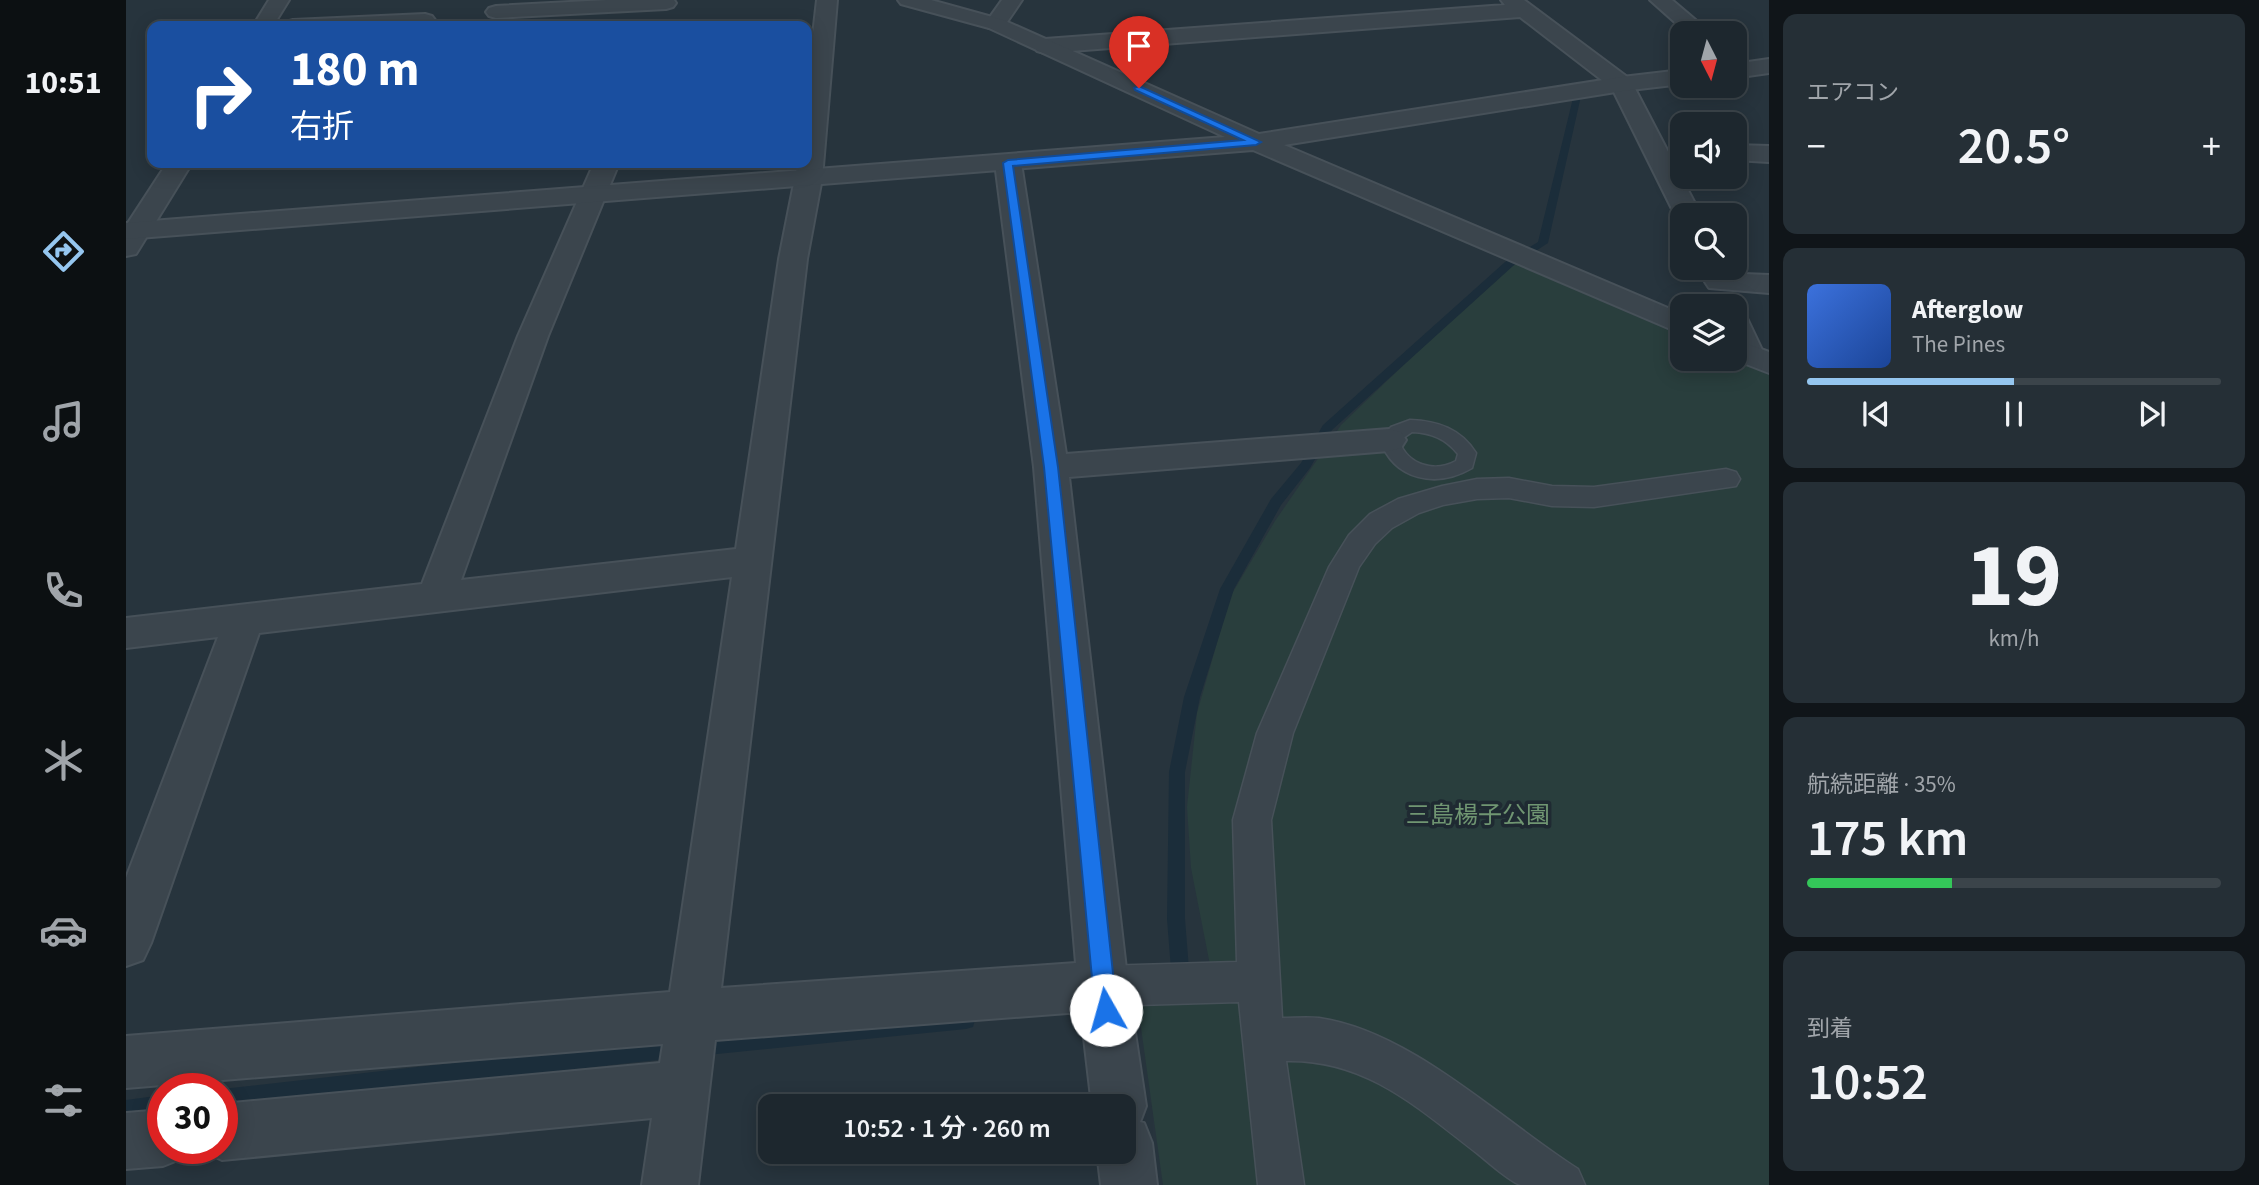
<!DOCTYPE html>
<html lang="ja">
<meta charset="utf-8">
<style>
:root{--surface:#1d272e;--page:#252f36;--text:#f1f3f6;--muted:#a0a5aa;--line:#3b444a;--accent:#95c6ef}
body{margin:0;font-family:"Source Sans 3","Noto Sans JP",sans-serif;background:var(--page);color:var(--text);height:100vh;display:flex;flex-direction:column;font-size:26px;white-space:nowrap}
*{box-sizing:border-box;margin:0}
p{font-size:23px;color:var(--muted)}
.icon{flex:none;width:38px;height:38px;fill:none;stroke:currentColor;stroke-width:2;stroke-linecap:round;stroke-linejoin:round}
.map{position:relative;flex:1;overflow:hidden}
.sheet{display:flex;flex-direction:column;gap:14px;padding:14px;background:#101519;width:490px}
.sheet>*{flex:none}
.top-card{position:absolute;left:21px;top:21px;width:665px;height:147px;border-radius:14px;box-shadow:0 4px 18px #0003,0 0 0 2px var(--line);background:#1a4fa0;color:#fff;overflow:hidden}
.needle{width:46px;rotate:174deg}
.fabs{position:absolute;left:1544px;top:21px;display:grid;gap:14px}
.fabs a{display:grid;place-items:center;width:77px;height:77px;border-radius:14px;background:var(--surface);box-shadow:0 4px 18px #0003,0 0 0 2px var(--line);font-size:35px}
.speed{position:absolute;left:21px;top:1073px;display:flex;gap:14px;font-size:35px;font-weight:700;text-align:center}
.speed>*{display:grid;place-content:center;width:91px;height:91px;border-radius:50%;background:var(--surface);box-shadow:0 4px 18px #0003,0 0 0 2px var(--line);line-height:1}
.speed .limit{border:10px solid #d22;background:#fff;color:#111}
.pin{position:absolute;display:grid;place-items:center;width:60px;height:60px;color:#fff;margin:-72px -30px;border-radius:50% 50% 50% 0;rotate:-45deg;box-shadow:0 0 7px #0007}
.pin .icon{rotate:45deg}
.me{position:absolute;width:77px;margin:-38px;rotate:353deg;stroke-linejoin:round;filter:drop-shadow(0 0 5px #0008)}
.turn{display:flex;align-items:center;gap:24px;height:147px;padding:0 28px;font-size:32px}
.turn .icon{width:91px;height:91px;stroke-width:2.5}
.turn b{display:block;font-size:49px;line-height:60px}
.big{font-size:52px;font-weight:600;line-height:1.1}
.sheet .card{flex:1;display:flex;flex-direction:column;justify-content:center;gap:10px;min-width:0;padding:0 24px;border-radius:14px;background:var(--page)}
.sheet .dial{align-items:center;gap:0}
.dial b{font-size:91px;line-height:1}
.song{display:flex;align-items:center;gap:21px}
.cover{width:84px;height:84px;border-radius:10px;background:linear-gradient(135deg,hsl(220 70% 55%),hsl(220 70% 35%))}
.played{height:7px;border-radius:4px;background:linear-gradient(90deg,var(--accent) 50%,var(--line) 50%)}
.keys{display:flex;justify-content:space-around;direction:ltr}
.heat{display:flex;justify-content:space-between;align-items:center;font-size:38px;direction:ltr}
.charge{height:10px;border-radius:5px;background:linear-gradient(90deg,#34c759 35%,var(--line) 0)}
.trip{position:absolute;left:632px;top:1094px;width:378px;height:70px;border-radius:14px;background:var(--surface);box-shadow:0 4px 18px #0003,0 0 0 2px var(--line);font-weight:600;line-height:70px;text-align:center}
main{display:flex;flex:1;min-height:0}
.tab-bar{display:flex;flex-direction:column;width:126px;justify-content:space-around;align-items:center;background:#0c1012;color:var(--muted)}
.tab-bar .icon{width:49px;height:49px}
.tab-bar .on{color:var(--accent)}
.tab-bar b{font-size:32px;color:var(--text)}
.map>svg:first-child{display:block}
.green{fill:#293e3d}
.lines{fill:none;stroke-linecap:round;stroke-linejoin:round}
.stream{fill:#1b2d3a;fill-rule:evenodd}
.service-casing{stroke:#475159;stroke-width:3}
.pedestrian-casing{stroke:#475159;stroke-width:3}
.minor-casing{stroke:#475159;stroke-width:4}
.tertiary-casing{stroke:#475159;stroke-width:4}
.service{fill:#3b454d;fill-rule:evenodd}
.pedestrian{fill:#3b454d;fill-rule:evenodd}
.minor{fill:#3b454d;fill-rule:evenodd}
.tertiary{fill:#3b454d;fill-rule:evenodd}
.route{fill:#1a73e8;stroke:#114b97;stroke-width:2}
.labels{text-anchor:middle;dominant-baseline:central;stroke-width:7;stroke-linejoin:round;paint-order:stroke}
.park-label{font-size:24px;fill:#709672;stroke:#1f2a32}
</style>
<main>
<nav class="tab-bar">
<b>10:51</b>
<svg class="icon on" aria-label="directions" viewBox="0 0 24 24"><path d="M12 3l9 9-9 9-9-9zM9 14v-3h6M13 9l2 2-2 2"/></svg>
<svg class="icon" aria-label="music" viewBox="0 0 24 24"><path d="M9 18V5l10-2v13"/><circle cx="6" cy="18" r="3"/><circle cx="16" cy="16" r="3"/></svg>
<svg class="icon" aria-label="phone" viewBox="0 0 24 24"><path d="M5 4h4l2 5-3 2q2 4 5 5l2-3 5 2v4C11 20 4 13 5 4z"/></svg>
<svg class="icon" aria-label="climate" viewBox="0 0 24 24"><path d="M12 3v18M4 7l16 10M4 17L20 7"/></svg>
<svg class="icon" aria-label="car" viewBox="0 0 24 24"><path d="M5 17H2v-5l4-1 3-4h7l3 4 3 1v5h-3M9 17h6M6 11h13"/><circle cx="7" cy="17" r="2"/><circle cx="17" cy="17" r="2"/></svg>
<svg class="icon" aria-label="filters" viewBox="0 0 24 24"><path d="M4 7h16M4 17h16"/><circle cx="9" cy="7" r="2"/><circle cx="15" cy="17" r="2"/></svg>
</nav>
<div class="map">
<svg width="1643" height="1185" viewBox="0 0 1643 1185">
<rect width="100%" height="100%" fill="#27343d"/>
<path class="green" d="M 1385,262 L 1556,336 L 1556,359 L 1607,359 L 1643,375 L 1643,1185 L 1037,1185 L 1009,985 L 1084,965 L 1065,868 L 1061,807 L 1071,713 L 1104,597 L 1149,521 L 1215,425 Z"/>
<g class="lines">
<path class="stream" d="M 1448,94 L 1455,96 L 1422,243 L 1387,266 L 1206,430 L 1184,468 L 1155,505 L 1108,589 L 1074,697 L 1059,772 L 1059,919 L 1064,982 L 1061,988 L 1055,991 L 1049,988 L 1046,982 L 1041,919 L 1043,772 L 1058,697 L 1094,589 L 1145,499 L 1175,463 L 1197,425 L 1379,262 L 1412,242 Z
M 840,1011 L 847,1013 L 849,1020 L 847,1027 L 840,1029 L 512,1062 L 96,1109 L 96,1089 L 512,1042 Z
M 37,1095 L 37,1115 L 0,1120 L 0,1100 Z"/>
<defs>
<path id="service" d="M 1284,420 C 1312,421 1335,429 1350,453 L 1346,468 C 1310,489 1268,480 1254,440 L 1265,427 ZM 1286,432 C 1305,433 1319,438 1332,454 L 1330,461 C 1308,473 1282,465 1273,441 Z"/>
<path id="pedestrian" d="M 1600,469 L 1610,472 L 1614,479 L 1610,486 L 1468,507 L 1426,506 L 1383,498 L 1351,499 L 1317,505 L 1293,513 L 1266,528 L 1249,544 L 1233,567 L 1167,733 L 1145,820 L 1156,1018 C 1168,1018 1181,1017 1193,1018 C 1285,1031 1375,1120 1452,1169 L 1459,1185 C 1441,1185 1412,1185 1395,1185 C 1384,1182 1362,1162 1352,1154 C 1292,1108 1240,1059 1160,1061 L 1178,1185 L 1132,1185 L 1113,1002 L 977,1006 L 962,1000 L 956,986 L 962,972 L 977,966 L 1111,962 L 1107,820 L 1131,733 L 1203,567 L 1223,535 L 1244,514 L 1272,499 L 1316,486 L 1351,479 L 1383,478 L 1426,486 L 1468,487 Z"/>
<path id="minor" d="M 143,0 L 163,0 L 147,26 L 127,26 Z
M 481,0 L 548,0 L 550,3 L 547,7 L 540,9 L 370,18 L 363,16 L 360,12 L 363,8 L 370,6 Z
M 691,0 L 711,0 L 696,178 L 681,259 L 595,988 L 950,963 L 908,467 L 869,163 L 873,158 L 882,155 L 891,158 L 895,163 L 940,454 L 1263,429 L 1275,432 L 1280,440 L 1275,448 L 1263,451 L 943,477 L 1002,986 L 1020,1106 L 1014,1122 L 1018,1123 L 1026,1143 L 1031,1185 L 975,1185 L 971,1152 L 998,1152 L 998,1106 L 966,1106 L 955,1012 L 589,1040 L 572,1185 L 516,1185 L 526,1118 L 96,1160 L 77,1151 L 75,1148 L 96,1148 L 96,1104 L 534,1063 L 537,1044 L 0,1088 L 0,1036 L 544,992 L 606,577 L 133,633 L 25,943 L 17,960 L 0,966 L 0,878 L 92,637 L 0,648 L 0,618 L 296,584 L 392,336 L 468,163 L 493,163 L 422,336 L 335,580 L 610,549 L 653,259 L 672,163 L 681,163 L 681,87 Z
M 876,0 L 896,0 L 877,28 L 863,28 L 859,24 Z
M 1375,0 L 1398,0 L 1504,79 L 1575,215 L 1556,215 L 1556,222 L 1552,221 L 1486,88 L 1394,17 L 919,53 L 911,51 L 908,46 L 911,41 L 919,39 L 1379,5 Z
M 1524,0 L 1546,0 L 1585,33 L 1561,33 Z
M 299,14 L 306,16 L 309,20 L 306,24 L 156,26 L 160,22 L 167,20 Z
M 1608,145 L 1643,146 L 1643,162 L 1608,160 Z
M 41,163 L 66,163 L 10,254 L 0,256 L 0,226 Z
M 1593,273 L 1643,275 L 1643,293 L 1583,288 L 1579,282 L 1583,276 Z
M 1608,311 L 1619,314 L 1638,354 L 1633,361 L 1622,363 L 1611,361 L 1608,357 Z
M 37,1110 L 37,1148 L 60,1148 L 57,1158 L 37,1166 L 0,1169 L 0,1113 Z"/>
<path id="tertiary" d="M 772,0 L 805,0 L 877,20 L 1133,134 L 1496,77 L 1556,70 L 1556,84 L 1496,91 L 1158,145 L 1556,314 L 1556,334 L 1127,150 L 0,239 L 0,223 L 1099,137 L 863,28 L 775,4 Z
M 1643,59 L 1643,73 L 1608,78 L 1608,64 Z
M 1608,339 L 1643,352 L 1643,373 L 1607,359 Z"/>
</defs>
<use href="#service" class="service-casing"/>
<use href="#pedestrian" class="pedestrian-casing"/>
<use href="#minor" class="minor-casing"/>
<use href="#tertiary" class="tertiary-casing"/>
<use href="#service" class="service"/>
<use href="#pedestrian" class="pedestrian"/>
<use href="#minor" class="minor"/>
<use href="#tertiary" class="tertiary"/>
</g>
<path class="route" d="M 1013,86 L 1135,142 L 1130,145 L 887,166 L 932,467 L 991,1010 L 988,1018 L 980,1021 L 972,1018 L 969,1010 L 918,467 L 877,163 L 882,160 L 1117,140 L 1009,90 L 1008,88 Z"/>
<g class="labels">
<g class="park-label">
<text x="1352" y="815">三島楊子公園</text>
</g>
</g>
</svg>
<div class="fabs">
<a><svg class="needle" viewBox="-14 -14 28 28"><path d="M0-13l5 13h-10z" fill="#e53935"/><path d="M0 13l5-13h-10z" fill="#a0a5aa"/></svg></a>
<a><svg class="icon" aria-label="sound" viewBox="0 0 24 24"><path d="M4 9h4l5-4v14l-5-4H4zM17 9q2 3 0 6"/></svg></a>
<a><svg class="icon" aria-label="search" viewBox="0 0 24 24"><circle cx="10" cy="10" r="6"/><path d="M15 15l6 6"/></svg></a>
<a><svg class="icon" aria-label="layers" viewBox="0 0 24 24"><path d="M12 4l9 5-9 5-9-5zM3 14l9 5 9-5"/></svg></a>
</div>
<div class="speed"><div class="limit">30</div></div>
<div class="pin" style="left:1013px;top:88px;background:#d93025"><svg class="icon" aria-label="arrive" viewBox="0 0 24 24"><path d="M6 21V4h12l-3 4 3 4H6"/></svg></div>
<svg class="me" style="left:980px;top:1010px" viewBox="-20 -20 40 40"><circle r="19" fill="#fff"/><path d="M0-13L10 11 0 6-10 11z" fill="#1a73e8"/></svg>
<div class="trip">10:52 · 1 分 · 260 m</div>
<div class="top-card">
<div class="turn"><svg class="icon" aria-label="right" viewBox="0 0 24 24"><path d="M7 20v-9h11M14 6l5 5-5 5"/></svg><div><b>180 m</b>右折</div></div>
</div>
</div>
<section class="sheet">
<div class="card"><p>エアコン</p>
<div class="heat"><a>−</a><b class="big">20.5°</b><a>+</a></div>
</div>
<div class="card">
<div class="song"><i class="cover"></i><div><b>Afterglow</b><p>The Pines</p></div></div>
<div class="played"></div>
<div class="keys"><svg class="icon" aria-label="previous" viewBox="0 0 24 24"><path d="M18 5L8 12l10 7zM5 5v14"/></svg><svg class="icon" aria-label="pause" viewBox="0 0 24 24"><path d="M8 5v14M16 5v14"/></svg><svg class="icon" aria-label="next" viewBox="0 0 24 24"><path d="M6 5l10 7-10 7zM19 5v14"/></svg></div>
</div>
<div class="card dial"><b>19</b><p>km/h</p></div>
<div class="card"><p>航続距離 · 35%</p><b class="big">175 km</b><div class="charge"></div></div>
<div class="card"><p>到着</p><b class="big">10:52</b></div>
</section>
</main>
